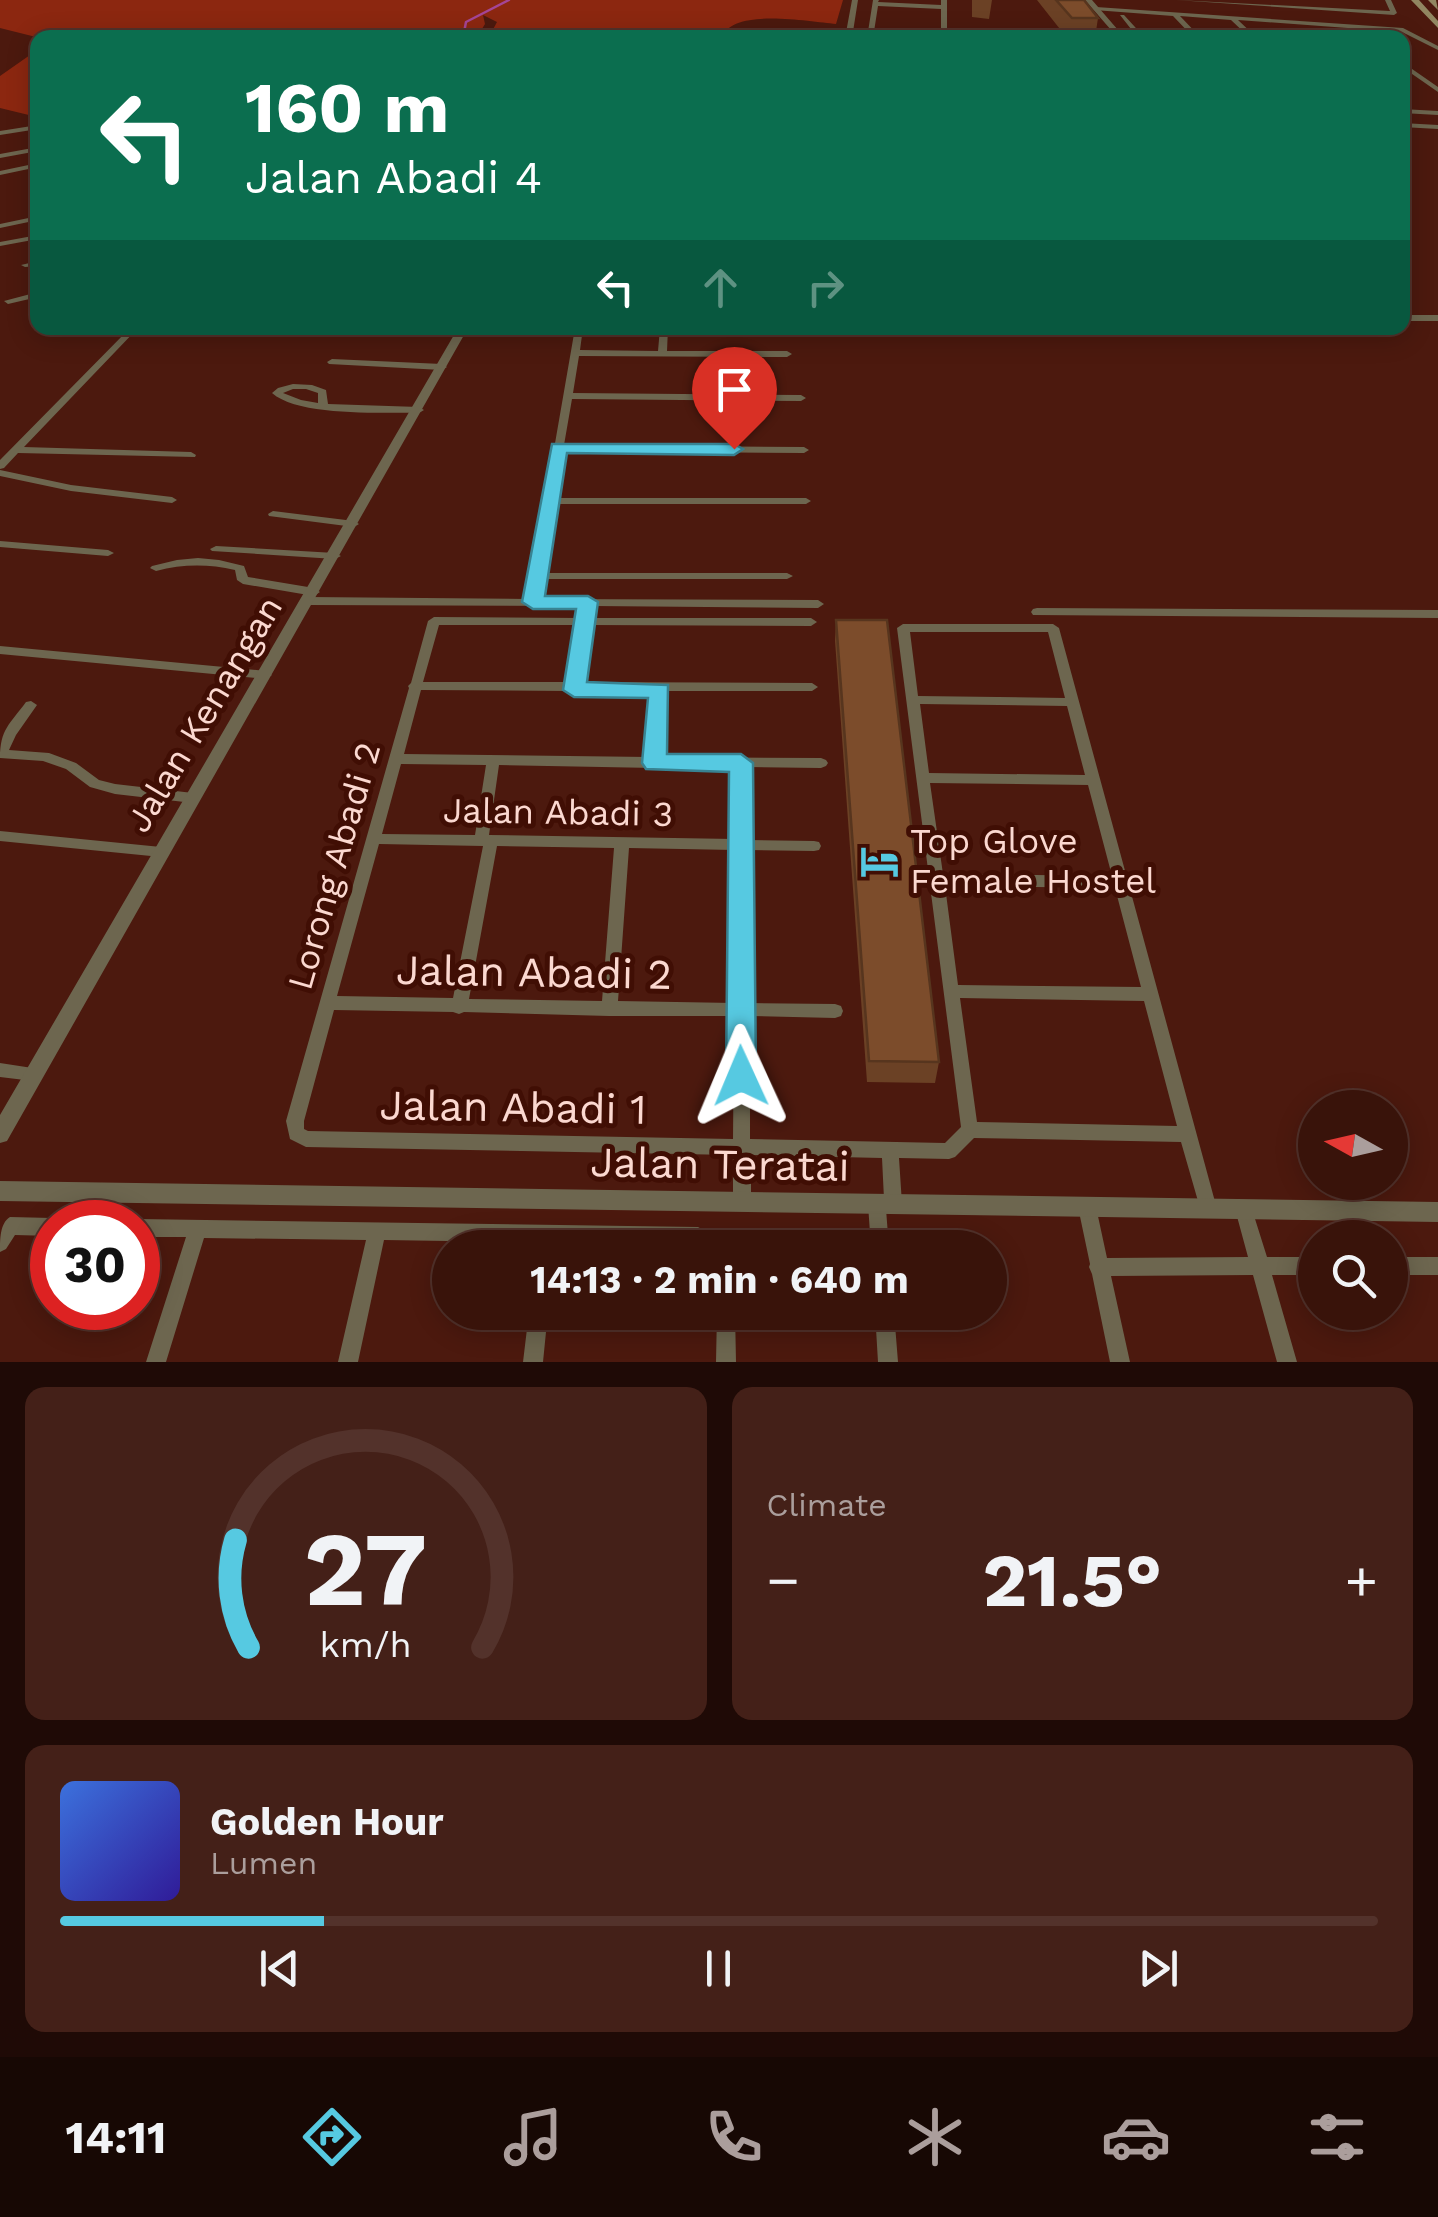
<!DOCTYPE html>
<meta charset="utf-8">
<style>
:root{--surface:#39130a;--page:#442018;--text:#f1f3f6;--muted:#ab9e9c;--line:#53322b;--accent:#56c9e1}
body{margin:0;font-family:"Work Sans",sans-serif;background:var(--page);color:var(--text);height:100vh;display:flex;flex-direction:column;font-size:38px;white-space:nowrap}
*{box-sizing:border-box;margin:0}
p{font-size:32px;color:var(--muted)}
.icon{flex:none;width:55px;height:55px;fill:none;stroke:currentColor;stroke-width:2;stroke-linecap:round;stroke-linejoin:round}
.map{position:relative;height:1362px;overflow:hidden}
.panel{display:flex;flex-direction:column;gap:25px;padding:25px;background:#1f0a06;flex:1}
.panel>*{flex:none}
.top-card{position:absolute;left:30px;top:30px;width:1380px;height:305px;border-radius:20px;box-shadow:0 5px 25px #0003,0 0 0 2px var(--line);background:#0b6e4f;color:#fff;overflow:hidden}
.needle{width:65px;rotate:278deg}
.fabs{position:absolute;left:1298px;top:1090px;display:grid;gap:20px}
.fabs a{display:grid;place-items:center;width:110px;height:110px;border-radius:50%;background:var(--surface);box-shadow:0 5px 25px #0003,0 0 0 2px var(--line);font-size:50px}
.speed{position:absolute;left:30px;top:1200px;display:flex;gap:20px;font-size:50px;font-weight:700;text-align:center}
.speed>*{display:grid;place-content:center;width:130px;height:130px;border-radius:50%;background:var(--surface);box-shadow:0 5px 25px #0003,0 0 0 2px var(--line);line-height:1}
.speed .limit{border:15px solid #d22;background:#fff;color:#111}
.pin{position:absolute;display:grid;place-items:center;width:85px;height:85px;color:#fff;margin:-102px -42px;border-radius:50% 50% 50% 0;rotate:-45deg;box-shadow:0 0 10px #0007}
.pin .icon{rotate:45deg}
.me{position:absolute;width:110px;margin:-55px;rotate:359deg;stroke-linejoin:round;filter:drop-shadow(0 0 8px #0008)}
.turn{display:flex;align-items:center;gap:35px;height:210px;padding:0 50px;font-size:45px}
.turn .icon{width:130px;height:130px;stroke-width:2.5}
.turn b{display:block;font-size:70px;line-height:85px}
.lanes{display:flex;align-items:center;height:95px;padding:0 50px;background:#0003;justify-content:center;gap:50px;direction:ltr}
.lanes .off{opacity:.35}
.big{font-size:75px;font-weight:700;line-height:1.1}
.panel .card{flex:1;display:flex;flex-direction:column;justify-content:center;gap:15px;min-width:0;padding:0 35px;border-radius:20px;background:var(--page)}
.panel .dial{align-items:center;gap:0}
.dial svg{height:260px;overflow:visible;fill:none;stroke:var(--line);stroke-width:7;stroke-linecap:round;text-anchor:middle}
.dial text{fill:var(--text);stroke:none}
.song{display:flex;align-items:center;gap:30px}
.cover{width:120px;height:120px;border-radius:15px;background:linear-gradient(135deg,hsl(220 70% 55%),hsl(250 70% 35%))}
.played{height:10px;border-radius:5px;background:linear-gradient(90deg,var(--accent) 20%,var(--line) 20%)}
.keys{display:flex;justify-content:space-around;direction:ltr}
.heat{display:flex;justify-content:space-between;align-items:center;font-size:55px;direction:ltr}
.panel .tiles{flex:1;display:grid;gap:25px;grid-template-columns:1fr 1fr}
.card:last-child{grid-column:span 2}
.trip{position:absolute;left:432px;top:1230px;width:575px;height:100px;border-radius:50px;background:var(--surface);box-shadow:0 5px 25px #0003,0 0 0 2px var(--line);font-weight:700;line-height:100px;text-align:center}
.menu{display:flex;height:160px;justify-content:space-around;align-items:center;background:#170804;color:var(--muted)}
.menu .icon{width:70px;height:70px}
.menu .active{color:var(--accent)}
.menu b{font-size:45px;color:var(--text)}
.map>svg:first-child{display:block}
.green{fill:#8c2710}
.lines{fill:none;stroke-linecap:round;stroke-linejoin:round}
.stream{stroke:#a44696;stroke-width:2.5}
.minor{fill:#6d664f;fill-rule:evenodd}
.tertiary{fill:#6d664f;fill-rule:evenodd}
.secondary{fill:#918661;fill-rule:evenodd}
.wall{fill:#6b4125}
.building{fill:#7c4c2b;stroke:#57351e;stroke-width:2.5}
.route{fill:#56c9e1;stroke:#388392;stroke-width:2.5}
.labels{text-anchor:middle;dominant-baseline:central;stroke-width:10;stroke-linejoin:round;paint-order:stroke}
.street-label{font-size:35px;fill:#fbd8d0;stroke:#400e04}
.poi-label{font-size:35px;fill:#fbd8d0;stroke:#400e04;text-anchor:start}
.near-street-label{font-size:42px;fill:#fbd8d0;stroke:#400e04}
</style>
<div class="map">
<svg width="1438" height="1362" viewBox="0 0 1438 1362">
<rect width="100%" height="100%" fill="#4c190e"/>
<path class="green" d="M 0,0 L 843,0 L 836,24 C 808,22 733,7 721,38 L 489,37 L 497,22 L 483,15 L 485,24 L 477,37 L 40,38 L 0,28 Z
M 30,55 L 37,56 L 37,117 L 0,108 L 0,76 Z"/>
<g class="lines">
<path class="stream" d="M 463,38 L 466,22 L 509,0"/>
<path class="minor" d="M 873,0 L 879,0 L 878,2 L 941,5 L 941,0 L 947,0 L 947,38 L 941,38 L 941,9 L 878,6 L 873,38 L 867,38 Z
M 1176,0 L 1390,11 L 1385,0 L 1391,0 L 1397,13 L 1394,15 Z
M 1096,7 L 1403,28 L 1438,46 L 1438,50 L 1402,32 L 1238,20 L 1257,38 L 1250,38 L 1231,20 L 1180,16 L 1201,38 L 1194,38 L 1173,16 L 1094,10 Z
M 1120,15 L 1124,15 L 1145,38 L 1138,38 Z
M 1402,62 L 1438,87 L 1438,92 L 1402,67 Z
M 1402,109 L 1438,111 L 1438,115 L 1402,113 Z
M 38,125 L 38,129 L 0,135 L 0,131 Z
M 38,147 L 38,151 L 0,158 L 0,154 Z
M 38,163 L 38,167 L 0,175 L 0,171 Z
M 38,216 L 38,220 L 0,228 L 0,224 Z
M 38,235 L 38,239 L 0,246 L 0,242 Z
M 38,261 L 38,266 L 25,267 L 21,265 Z
M 38,292 L 38,297 L 8,304 L 4,301 Z
M 130,328 L 138,328 L 24,447 L 191,452 L 196,455 L 195,457 L 18,453 L 4,468 L 0,469 L 0,460 Z
M 575,328 L 583,328 L 580,350 L 658,351 L 660,328 L 668,328 L 667,351 L 787,351 L 792,354 L 787,357 L 579,356 L 573,393 L 801,395 L 806,398 L 801,401 L 572,399 L 564,445 L 804,447 L 809,450 L 804,453 L 563,451 L 556,498 L 806,498 L 811,501 L 806,504 L 555,504 L 544,573 L 787,573 L 793,576 L 787,579 L 543,579 L 539,599 L 818,600 L 824,604 L 818,608 L 593,606 L 591,618 L 811,618 L 817,622 L 811,626 L 590,625 L 581,682 L 812,683 L 818,687 L 812,691 L 666,691 L 662,757 L 821,758 L 826,760 L 828,763 L 826,766 L 821,768 L 748,767 L 748,840 L 814,841 L 819,842 L 821,846 L 819,850 L 814,851 L 748,850 L 749,1003 L 835,1004 L 841,1006 L 843,1011 L 841,1016 L 835,1018 L 750,1016 L 750,1139 L 945,1143 L 961,1127 L 897,628 L 903,624 L 1053,624 L 1059,628 L 1217,1209 L 1214,1215 L 1208,1218 L 1202,1215 L 1181,1142 L 974,1138 L 955,1157 L 949,1159 L 899,1158 L 902,1204 L 899,1210 L 893,1213 L 886,1209 L 889,1248 L 871,1248 L 868,1204 L 871,1198 L 877,1195 L 884,1199 L 882,1158 L 751,1155 L 751,1201 L 748,1207 L 742,1210 L 736,1207 L 733,1201 L 733,1155 L 306,1147 L 290,1139 L 286,1121 L 409,688 L 408,686 L 411,683 L 428,621 L 434,617 L 580,618 L 581,606 L 309,605 L 303,601 L 309,597 L 528,599 ZM 439,625 L 578,625 L 569,682 L 423,682 ZM 910,632 L 1048,632 L 1065,698 L 918,696 ZM 421,690 L 568,691 L 574,694 L 580,691 L 654,691 L 649,757 L 404,754 ZM 920,704 L 1067,706 L 1085,775 L 929,773 ZM 401,764 L 486,765 L 475,835 L 382,834 ZM 499,765 L 655,768 L 734,767 L 734,839 L 489,835 ZM 930,783 L 1088,785 L 1112,876 L 943,874 ZM 379,844 L 483,846 L 453,998 L 337,996 ZM 497,846 L 614,848 L 602,1001 L 469,999 ZM 629,848 L 734,850 L 734,1003 L 618,1001 ZM 945,886 L 1115,888 L 1141,987 L 958,985 ZM 960,998 L 1144,1001 L 1177,1126 L 977,1122 ZM 334,1010 L 453,1012 L 459,1014 L 464,1012 L 609,1016 L 734,1016 L 733,1139 L 308,1131 L 304,1129 L 304,1121 Z
M 332,359 L 442,364 L 447,367 L 442,370 L 329,364 L 327,362 Z
M 293,384 L 312,385 L 326,390 L 328,404 L 419,407 L 424,410 L 419,413 C 382,412 299,417 272,393 L 278,388 ZM 293,389 L 306,389 L 318,393 L 318,403 L 301,400 L 283,393 Z
M 0,470 L 71,485 L 172,497 L 177,500 L 172,503 L 71,491 L 0,476 Z
M 273,511 L 354,521 L 359,524 L 354,527 L 269,516 L 268,514 Z
M 0,541 L 108,550 L 114,553 L 108,556 L 0,547 Z
M 216,546 L 335,553 L 341,556 L 335,559 L 212,551 L 210,549 Z
M 198,558 L 219,560 L 244,566 L 248,577 L 314,588 L 320,592 L 314,596 L 243,584 L 237,580 L 235,570 C 208,564 183,564 156,571 L 150,568 L 152,566 L 177,560 Z
M 1037,608 L 1438,610 L 1438,618 L 1033,615 L 1031,612 L 1033,609 Z
M 0,646 L 266,671 L 272,675 L 266,679 L 0,654 Z
M 31,701 L 37,705 L 16,735 L 9,750 L 49,753 L 76,763 L 99,780 L 115,784 L 193,793 L 198,794 L 200,798 L 198,802 L 193,803 L 115,794 L 90,787 L 66,769 L 43,761 L 0,758 C 0,729 10,724 26,702 Z
M 0,831 L 161,847 L 166,848 L 168,852 L 166,856 L 161,857 L 0,841 Z
M 0,1063 L 39,1069 L 41,1074 L 39,1079 L 33,1081 L 0,1077 Z
M 1087,1198 L 1093,1201 L 1096,1207 L 1107,1258 L 1248,1257 L 1235,1209 L 1238,1203 L 1244,1200 L 1250,1203 L 1267,1257 L 1315,1257 L 1315,1275 L 1272,1275 L 1297,1362 L 1277,1362 L 1253,1275 L 1111,1276 L 1130,1362 L 1110,1362 L 1092,1274 L 1089,1267 L 1090,1264 L 1078,1207 L 1081,1201 Z
M 10,1217 L 52,1218 L 59,1222 L 52,1222 L 52,1236 L 15,1235 L 6,1249 L 0,1252 C 0,1239 0,1223 10,1217 Z
M 138,1219 L 698,1227 L 725,1242 L 728,1248 L 701,1248 L 696,1245 L 384,1240 L 358,1362 L 338,1362 L 366,1240 L 204,1238 L 166,1362 L 146,1362 L 186,1237 L 138,1237 L 138,1222 L 131,1222 Z
M 1390,1257 L 1438,1257 L 1438,1275 L 1390,1275 Z
M 529,1312 L 548,1312 L 543,1362 L 523,1362 Z
M 717,1312 L 735,1312 L 736,1362 L 716,1362 Z
M 875,1312 L 894,1312 L 898,1362 L 878,1362 Z"/>
<path class="tertiary" d="M 852,0 L 858,0 L 852,38 L 845,38 Z
M 1085,0 L 1092,0 L 1125,38 L 1118,38 Z
M 1402,123 L 1438,125 L 1438,129 L 1402,127 Z
M 1402,315 L 1438,315 L 1438,321 L 1402,321 Z
M 458,328 L 468,328 L 7,1141 L 0,1143 L 0,1115 Z
M 0,1181 L 1438,1202 L 1438,1222 L 0,1201 Z"/>
<path class="secondary" d="M 1411,0 L 1419,0 L 1438,21 L 1438,28 Z
M 1428,0 L 1436,0 L 1438,10 Z"/>
</g>
<path class="wall" d="M 972,0 L 992,0 L 989,19 L 972,17 Z
M 1037,0 L 1084,0 L 1098,18 L 1095,38 L 1067,38 Z
M 836,620 L 939,1062 L 935,1083 L 867,1082 L 835,641 Z"/>
<path class="building" d="M 1056,0 L 1084,0 L 1098,18 L 1072,18 Z
M 836,620 L 887,620 L 939,1062 L 869,1061 Z"/>
<path class="route" d="M 552,444 L 734,444 L 743,449 L 734,455 L 567,453 L 545,596 L 588,596 L 598,602 L 587,682 L 668,685 L 667,754 L 741,754 L 753,763 L 756,1076 L 752,1086 L 741,1090 L 730,1086 L 726,1076 L 729,772 L 646,769 L 642,763 L 648,698 L 574,697 L 563,690 L 576,609 L 533,609 L 522,602 Z"/>
<defs>
<symbol id="hotel-bare" viewBox="-9 -9 18 18"><path d="M-6-4.5h1.5V1H6V5H4.5V3h-9V5H-6ZM-4 0a1.8 1.8 0 1 1 3.6 0ZM.5 0V-2.5h3Q6-2.5 6 0Z" fill="#56c9e1" stroke="#400e04" stroke-width="2.5" paint-order="stroke"/></symbol>
</defs>
<g fill-rule="evenodd">
<use href="#hotel-bare" x="852" y="834" width="55" height="55"/>
</g>
<g class="labels">
<g class="street-label">
<text transform="translate(204 714) rotate(-59)">Jalan Kenangan</text>
<text transform="translate(558 812) rotate(1)">Jalan Abadi 3</text>
<text transform="translate(334 866) rotate(-74)">Lorong Abadi 2</text>
</g>
<g class="poi-label">
<text x="910" y="841">Top Glove<tspan x="910" dy="40">Female Hostel</tspan></text>
</g>
<g class="near-street-label">
<text transform="translate(534 972) rotate(1)">Jalan Abadi 2</text>
<text transform="translate(513 1107) rotate(1)">Jalan Abadi 1</text>
<text transform="translate(720 1164) rotate(1)">Jalan Teratai</text>
</g>
</g>
</svg>
<div class="fabs">
<a><svg class="needle" viewBox="-14 -14 28 28"><path d="M0-13l5 13h-10z" fill="#e53935"/><path d="M0 13l5-13h-10z" fill="#ab9e9c"/></svg></a>
<a><svg class="icon" aria-label="search" viewBox="0 0 24 24"><circle cx="10" cy="10" r="6"/><path d="M15 15l6 6"/></svg></a>
</div>
<div class="speed"><div class="limit">30</div></div>
<div class="pin" style="left:734px;top:449px;background:#d93025"><svg class="icon" aria-label="arrive" viewBox="0 0 24 24"><path d="M6 21V4h12l-3 4 3 4H6"/></svg></div>
<svg class="me" style="left:741px;top:1076px" viewBox="-20 -20 40 40"><path d="M0-17L14 15 0 8-14 15z" fill="#56c9e1" stroke="#fff" stroke-width="4"/></svg>
<div class="trip">14:13 · 2 min · 640 m</div>
<div class="top-card">
<div class="turn"><svg class="icon" aria-label="left" viewBox="0 0 24 24"><path d="M17 20v-9H6M10 6l-5 5 5 5"/></svg><div><b>160 m</b>Jalan Abadi 4</div></div>
<div class="lanes"><svg class="icon" aria-label="left" viewBox="0 0 24 24"><path d="M17 20v-9H6M10 6l-5 5 5 5"/></svg><svg class="icon off" aria-label="ahead" viewBox="0 0 24 24"><path d="M12 20V5M6 11l6-6 6 6"/></svg><svg class="icon off" aria-label="right" viewBox="0 0 24 24"><path d="M7 20v-9h11M14 6l5 5-5 5"/></svg></div>
</div>
</div>
<section class="panel">
<div class="tiles">
<div class="card dial"><svg viewBox="0 0 100 80">
<path d="M14 69A42 42 0 1 1 86 69"/>
<path d="M14 69A42 42 0 0 1 10 36" stroke="#56c9e1"/>
<text x="50" y="56" font-size="32" font-weight="700">27</text>
<text x="50" y="72" font-size="11">km/h</text>
</svg></div>
<div class="card"><p>Climate</p>
<div class="heat"><a>−</a><b class="big">21.5°</b><a>+</a></div>
</div>
<div class="card">
<div class="song"><i class="cover"></i><div><b>Golden Hour</b><p>Lumen</p></div></div>
<div class="played"></div>
<div class="keys"><svg class="icon" aria-label="previous" viewBox="0 0 24 24"><path d="M18 5L8 12l10 7zM5 5v14"/></svg><svg class="icon" aria-label="pause" viewBox="0 0 24 24"><path d="M8 5v14M16 5v14"/></svg><svg class="icon" aria-label="next" viewBox="0 0 24 24"><path d="M6 5l10 7-10 7zM19 5v14"/></svg></div>
</div>
</div>
</section>
<nav class="menu">
<b>14:11</b>
<svg class="icon active" aria-label="directions" viewBox="0 0 24 24"><path d="M12 3l9 9-9 9-9-9zM9 14v-3h6M13 9l2 2-2 2"/></svg>
<svg class="icon" aria-label="music" viewBox="0 0 24 24"><path d="M9 18V5l10-2v13"/><circle cx="6" cy="18" r="3"/><circle cx="16" cy="16" r="3"/></svg>
<svg class="icon" aria-label="phone" viewBox="0 0 24 24"><path d="M5 4h4l2 5-3 2q2 4 5 5l2-3 5 2v4C11 20 4 13 5 4z"/></svg>
<svg class="icon" aria-label="climate" viewBox="0 0 24 24"><path d="M12 3v18M4 7l16 10M4 17L20 7"/></svg>
<svg class="icon" aria-label="car" viewBox="0 0 24 24"><path d="M5 17H2v-5l4-1 3-4h7l3 4 3 1v5h-3M9 17h6M6 11h13"/><circle cx="7" cy="17" r="2"/><circle cx="17" cy="17" r="2"/></svg>
<svg class="icon" aria-label="filters" viewBox="0 0 24 24"><path d="M4 7h16M4 17h16"/><circle cx="9" cy="7" r="2"/><circle cx="15" cy="17" r="2"/></svg>
</nav>
